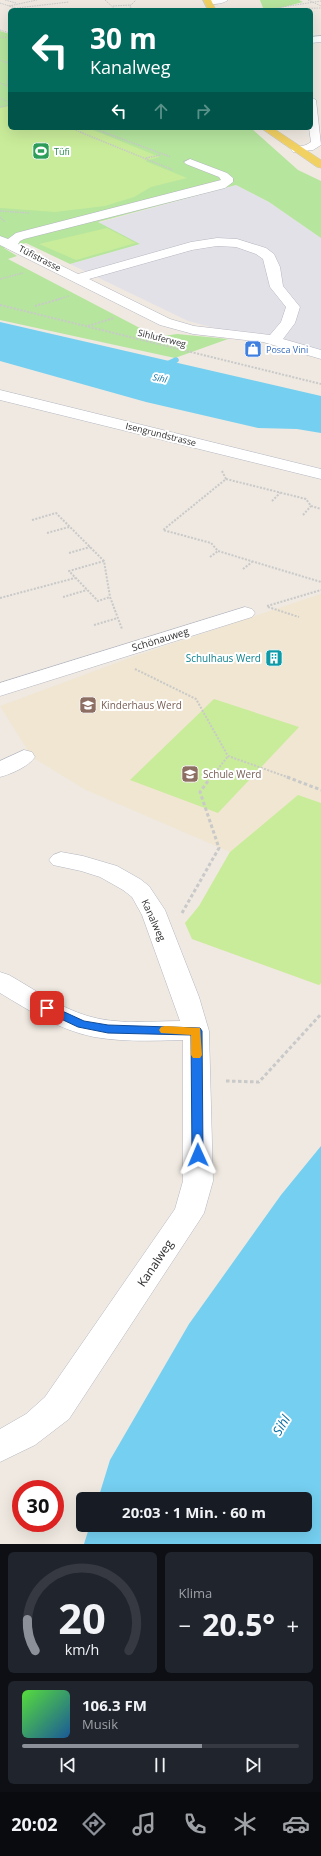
<!DOCTYPE html>
<html lang="de">
<meta charset="utf-8">
<style>
:root{--surface:#171b24;--page:#20242c;--text:#f1f3f6;--muted:#9ea1a6;--line:#363941;--accent:#8c9099}
body{margin:0;font-family:"Open Sans",sans-serif;background:var(--page);color:var(--text);height:100vh;display:flex;flex-direction:column;font-size:15px;white-space:nowrap}
*{box-sizing:border-box;margin:0}
p{font-size:13px;color:var(--muted)}
.icon{flex:none;width:22px;height:22px;fill:none;stroke:currentColor;stroke-width:2;stroke-linecap:round;stroke-linejoin:round}
.map{position:relative;height:1544px;overflow:hidden}
.drawer{display:flex;flex-direction:column;gap:8px;padding:8px;background:#0d0f14;flex:1}
.drawer>*{flex:none}
.banner{position:absolute;left:8px;top:8px;width:305px;height:122px;border-radius:6px;box-shadow:0 4px 16px #0002;background:#00695c;color:#fff;overflow:hidden}
.speed{position:absolute;left:12px;top:1480px;display:flex;gap:8px;font-size:20px;font-weight:700;text-align:center}
.speed>*{display:grid;place-content:center;width:52px;height:52px;border-radius:50%;background:var(--surface);box-shadow:0 4px 16px #0002;line-height:1}
.speed .limit{border:6px solid #d22;background:#fff;color:#111}
.pin{position:absolute;display:grid;place-items:center;width:34px;height:34px;color:#fff;margin:-17px;border-radius:8px;box-shadow:0 2px 6px #0006}
.me{position:absolute;width:44px;margin:-22px;rotate:359deg;stroke-linejoin:round;filter:drop-shadow(0 0 3px #0008)}
.turn{display:flex;align-items:center;gap:14px;height:84px;padding:0 16px;font-size:18px}
.turn .icon{width:52px;height:52px;stroke-width:2.5}
.turn b{display:block;font-size:28px;line-height:34px}
.lanes{display:flex;align-items:center;height:38px;padding:0 16px;background:#0003;justify-content:center;gap:20px;direction:ltr}
.lanes .off{opacity:.35}
.big{font-size:30px;font-weight:700;line-height:1.1}
.drawer .tile{flex:1;display:flex;flex-direction:column;justify-content:center;gap:6px;min-width:0;padding:0 14px;border-radius:6px;background:var(--page)}
.drawer .dial{align-items:center;gap:0}
.dial svg{height:104px;overflow:visible;fill:none;stroke:var(--line);stroke-width:7;stroke-linecap:round;text-anchor:middle}
.dial text{fill:var(--text);stroke:none}
.song{display:flex;align-items:center;gap:12px}
.cover{width:48px;height:48px;border-radius:6px;background:linear-gradient(135deg,hsl(110 70% 55%),hsl(210 70% 35%))}
.played{height:4px;border-radius:2px;background:linear-gradient(90deg,var(--accent) 65%,var(--line) 65%)}
.keys{display:flex;justify-content:space-around;direction:ltr}
.heat{display:flex;justify-content:space-between;align-items:center;font-size:22px;direction:ltr}
.drawer .tiles{flex:1;display:grid;gap:8px;grid-template-columns:1fr 1fr}
.tile:last-child{grid-column:span 2}
.trip{position:absolute;left:76px;top:1492px;width:236px;height:40px;border-radius:6px;background:var(--surface);box-shadow:0 4px 16px #0002;font-weight:700;line-height:40px;text-align:center}
.dock{display:flex;height:64px;justify-content:space-around;align-items:center;background:#090b0e;color:var(--muted)}
.dock .icon{width:28px;height:28px}
.dock .on{color:var(--accent)}
.dock b{font-size:18px;color:var(--text)}
.map>svg:first-child{display:block}
.industrial{fill:#e3e1e8}
.education{fill:#f0e6d1}
.green{fill:#b6e59e}
.pitch{fill:#c9ec9a}
.water{fill:#75cff0}
.lines{fill:none;stroke-linecap:round;stroke-linejoin:round}
.stream{stroke:#75cff0;stroke-width:5.5}
.minor-casing{stroke:#b4b7c1;stroke-width:1}
.major-casing{stroke:#c9c9c9;stroke-width:1}
.path-far3{stroke:#c9c9c9;stroke-width:1;stroke-dasharray:1.5 1;stroke-linecap:butt}
.path-far2{stroke:#c9c9c9;stroke-width:1.5;stroke-dasharray:1.5 1;stroke-linecap:butt}
.path-far1{stroke:#c9c9c9;stroke-width:2;stroke-dasharray:2 1.5;stroke-linecap:butt}
.path{stroke:#c9c9c9;stroke-width:3;stroke-dasharray:3.5 2.5;stroke-linecap:butt}
.minor{fill:#fff;fill-rule:evenodd}
.major{fill:#f2d163;fill-rule:evenodd}
.route{fill:#1a73e8;stroke:#114b97}
.slow{fill:#f59e0b}
.labels{text-anchor:middle;dominant-baseline:central;stroke-width:4;stroke-linejoin:round;paint-order:stroke}
.far-leisure-label{font-size:9px;fill:#27864d;stroke:#fff;text-anchor:start}
.far-street-label{font-size:9px;fill:#2e2e2e;stroke:#fff}
.far-shop-label{font-size:9px;fill:#366cbe;stroke:#fff;text-anchor:start}
.far-water-label{font-size:9px;font-style:italic;fill:#0d6fa3;stroke:#fff}
.street-label{font-size:10px;fill:#2e2e2e;stroke:#fff}
.culture-label{font-size:10px;fill:#0d838f;stroke:#fff;text-anchor:end}
.education-label{font-size:10px;fill:#785e54;stroke:#fff;text-anchor:start}
.near-street-label{font-size:12px;fill:#2e2e2e;stroke:#fff}
.near-water-label{font-size:13px;font-style:italic;fill:#0d6fa3;stroke:#fff}
</style>
<div class="map">
<svg width="321" height="1544" viewBox="0 0 321 1544">
<rect width="100%" height="100%" fill="#efe9e1"/>
<path class="industrial" d="M 236,185 L 269,202 L 321,238 L 321,356 L 188,321 L 70,264 L 140,244 L 97,223 Z"/>
<path class="education" d="M 321,594 L 321,986 L 192,939 L 185,923 L 199,906 L 230,852 L 86,790 L 32,757 L 0,706 L 135,656 Z"/>
<path class="green" d="M 260,0 L 299,0 L 303,2 L 280,8 L 263,8 Z
M 0,31 L 10,34 L 10,128 L 251,128 L 298,170 L 321,181 L 321,238 L 269,202 L 236,185 L 98,222 L 140,244 L 70,264 L 26,243 L 4,248 L 17,256 L 8,259 L 157,337 L 177,334 L 228,339 L 175,358 L 0,320 Z"/>
<path class="pitch" d="M 10,106 L 10,128 L 88,128 L 160,157 L 145,161 L 187,178 L 151,187 L 134,197 L 105,206 L 55,212 L 0,208 L 0,108 Z
M 107,228 L 136,243 L 76,260 L 39,244 Z
M 214,699 L 299,727 L 218,813 L 130,780 Z
M 298,795 L 321,803 L 321,983 L 319,985 L 192,939 L 185,923 L 199,906 L 230,852 Z"/>
<path class="water" d="M 0,322 L 321,396 L 321,433 L 297,429 L 258,428 L 146,402 L 0,361 Z
M 321,1146 L 321,1544 L 84,1544 L 90,1525 L 305,1525 L 305,1499 L 98,1499 L 110,1460 L 189,1324 L 281,1195 Z"/>
<g class="lines">
<path class="stream" d="M 163,366 L 176,360"/>
<defs>
<path id="minor" d="M 205,0 L 228,0 C 223,4 209,6 204,2 Z
M 321,36 L 321,42 L 311,43 L 311,37 Z
M 311,97 L 316,100 L 321,145 L 313,150 L 293,152 L 291,150 L 293,148 L 306,145 L 311,142 L 309,128 L 311,128 Z
M 190,159 L 227,173 L 233,178 L 233,182 L 225,188 L 24,239 L 20,241 L 18,244 L 78,274 L 191,242 L 217,238 L 237,239 L 266,248 L 274,254 L 280,267 L 283,286 L 300,307 L 295,323 L 283,339 L 321,350 L 321,359 L 263,342 L 193,334 L 160,325 L 0,245 L 0,236 L 8,239 L 16,233 L 221,180 L 219,177 L 186,164 L 184,162 ZM 217,246 L 236,247 L 256,254 L 263,259 L 270,287 L 286,307 L 281,322 L 270,335 L 194,326 L 170,319 L 89,279 L 192,250 Z
M 0,390 L 321,469 L 321,479 L 0,400 Z
M 245,607 L 252,609 L 255,613 L 252,617 L 0,696 L 0,683 Z
M 24,750 L 32,752 L 35,757 C 28,767 11,774 0,777 L 0,761 Z
M 61,852 L 83,856 L 117,866 L 140,879 L 149,886 L 165,910 L 199,997 L 209,1031 L 213,1181 L 204,1213 L 199,1221 L 69,1419 L 35,1445 L 0,1462 L 0,1429 L 26,1414 L 45,1397 L 175,1209 L 183,1181 L 183,1040 C 153,1041 123,1042 94,1037 C 59,1030 30,1011 0,993 L 0,972 L 9,975 C 34,989 60,1008 88,1016 C 117,1025 151,1021 180,1021 L 142,915 L 132,897 L 123,890 L 100,877 L 81,871 L 53,865 L 49,860 L 53,855 Z"/>
<path id="major" d="M 203,0 L 211,0 L 216,10 L 208,10 Z
M 261,128 L 273,128 L 321,160 L 321,168 L 317,167 Z"/>
</defs>
<use href="#minor" class="minor-casing"/>
<use href="#major" class="major-casing"/>
<path class="path-far3" d="M 5,0 L 16,3
M 105,0 L 116,10
M 308,0 L 321,6
M 0,3 L 22,10
M 9,6 L 37,0
M 113,6 L 131,5
M 17,8 L 69,2
M 284,9 L 321,8
M 69,10 L 79,9
M 132,10 L 130,6 L 136,0
M 263,10 L 321,1
M 0,30 L 10,33
M 0,37 L 10,38
M 0,60 L 10,64 L 7,86 L 10,87
M 7,62 L 10,58
M 0,83 L 7,86
M 0,98 L 10,103
M 0,107 L 10,105
M 71,128 L 82,133
M 93,128 L 105,133"/>
<path class="path-far2" d="M 80,132 L 173,170
M 103,132 L 171,157
M 146,158 L 161,155
M 0,211 L 29,213
M 0,217 L 5,222
M 0,279 L 23,273
M 56,300 L 69,296"/>
<path class="path-far1" d="M 0,305 L 321,384
M 35,306 L 60,299
M 88,326 L 114,318
M 222,471 L 226,479 L 163,530 L 211,543 L 218,551 L 321,582
M 226,479 L 306,499 L 311,506 L 321,509
M 272,501 L 280,493
M 303,515 L 311,506
M 32,520 L 56,513 L 104,561 L 110,597 L 122,629
M 47,533 L 69,527
M 69,553 L 90,547
M 210,557 L 218,551
M 104,561 L 69,571 L 98,601 L 110,597
M 243,569 L 252,562
M 63,597 L 87,590
M 0,598 L 75,578
M 267,606 L 321,590
M 268,607 L 299,617
M 94,625 L 118,618
M 135,669 L 196,699 L 228,756 L 290,778
M 211,778 L 228,756"/>
<path class="path" d="M 287,777 L 321,790
M 182,913 L 219,848 L 200,792 L 211,777
M 226,1081 L 259,1082 L 321,1014"/>
<use href="#minor" class="minor"/>
<use href="#major" class="major"/>
</g>
<path class="route" d="M 47,1004 L 84,1021 L 108,1025 L 200,1028 L 202,1031 L 203,1155 L 202,1158 L 193,1158 L 192,1155 L 191,1035 L 108,1033 L 78,1027 L 44,1011 L 42,1008 Z"/>
<path class="slow" d="M 165,1026 L 200,1028 L 202,1055 L 200,1058 L 193,1058 L 191,1055 L 191,1035 L 161,1033 L 159,1030 L 161,1027 Z"/>
<defs>
<symbol id="stadium-square" viewBox="-11 -11 22 22"><rect x="-9" y="-9" width="18" height="18" rx="4" fill="#2e9e5b" stroke="#fff"/><path d="M0-5a6.5 5 0 1 0 0 10a6.5 5 0 1 0 0-10ZM-3.5-1.8h7v3.6h-7Z" fill="#fff"/></symbol>
<symbol id="shop-square" viewBox="-11 -11 22 22"><rect x="-9" y="-9" width="18" height="18" rx="4" fill="#3f7fe0" stroke="#fff"/><path d="M-5-2.5h2.3a2.7 3.5 0 0 1 5.4 0H5L5.5 6h-11ZM-1.5-2.5h3a1.5 2.3 0 0 0-3 0Z" fill="#fff"/></symbol>
<symbol id="building-square" viewBox="-11 -11 22 22"><rect x="-9" y="-9" width="18" height="18" rx="4" fill="#0f9aa8" stroke="#fff"/><path d="M-4-6H4V6H1V3H-1V6H-4ZM-2.5-4.3h1.7v1.8h-1.7ZM.8-4.3h1.7v1.8H.8ZM-2.5-1h1.7V.8h-1.7ZM.8-1h1.7V.8H.8Z" fill="#fff"/></symbol>
<symbol id="school-square" viewBox="-11 -11 22 22"><rect x="-9" y="-9" width="18" height="18" rx="4" fill="#8d6e63" stroke="#fff"/><path d="M0-5L7-2L0 1L-7-2ZM-4 1L0 2.5L4 1V4Q0 6-4 4Z" fill="#fff"/></symbol>
</defs>
<g fill-rule="evenodd">
<use href="#stadium-square" x="31" y="141" width="20" height="20"/>
<use href="#shop-square" x="243" y="339" width="20" height="20"/>
<use href="#building-square" x="264" y="648" width="20" height="20"/>
<use href="#school-square" x="78" y="695" width="20" height="20"/>
<use href="#school-square" x="180" y="764" width="20" height="20"/>
</g>
<g class="labels">
<g class="far-leisure-label">
<text x="54" y="151">Tüfi</text>
</g>
<g class="far-street-label">
<text transform="translate(40 258) rotate(27)">Tüfistrasse</text>
<text transform="translate(162 338) rotate(14)">Sihluferweg</text>
<text transform="translate(161 434) rotate(14)">Isengrundstrasse</text>
</g>
<g class="far-shop-label">
<text x="266" y="349">Posca Vini</text>
</g>
<g class="far-water-label">
<text transform="translate(160 378) rotate(12)">Sihl</text>
</g>
<g class="street-label">
<text transform="translate(160 639) rotate(-17)">Schönauweg</text>
<text transform="translate(154 920) rotate(66)">Kanalweg</text>
</g>
<g class="culture-label">
<text x="261" y="658">Schulhaus Werd</text>
</g>
<g class="education-label">
<text x="101" y="705">Kinderhaus Werd</text>
<text x="203" y="774">Schule Werd</text>
</g>
<g class="near-street-label">
<text transform="translate(155 1263) rotate(-56)">Kanalweg</text>
</g>
<g class="near-water-label">
<text transform="translate(281 1425) rotate(-59)">Sihl</text>
</g>
</g>
</svg>
<div class="speed"><div class="limit">30</div></div>
<div class="pin" style="left:47px;top:1008px;background:#d93025"><svg class="icon" aria-label="arrive" viewBox="0 0 24 24"><path d="M6 21V4h12l-3 4 3 4H6"/></svg></div>
<svg class="me" style="left:198px;top:1155px" viewBox="-20 -20 40 40"><path d="M0-17L14 15 0 8-14 15z" fill="#1a73e8" stroke="#fff" stroke-width="4"/></svg>
<div class="trip">20:03 · 1 Min. · 60 m</div>
<div class="banner">
<div class="turn"><svg class="icon" aria-label="left" viewBox="0 0 24 24"><path d="M17 20v-9H6M10 6l-5 5 5 5"/></svg><div><b>30 m</b>Kanalweg</div></div>
<div class="lanes"><svg class="icon" aria-label="left" viewBox="0 0 24 24"><path d="M17 20v-9H6M10 6l-5 5 5 5"/></svg><svg class="icon off" aria-label="ahead" viewBox="0 0 24 24"><path d="M12 20V5M6 11l6-6 6 6"/></svg><svg class="icon off" aria-label="right" viewBox="0 0 24 24"><path d="M7 20v-9h11M14 6l5 5-5 5"/></svg></div>
</div>
</div>
<section class="drawer">
<div class="tiles">
<div class="tile dial"><svg viewBox="0 0 100 80">
<path d="M14 69A42 42 0 1 1 86 69"/>
<path d="M14 69A42 42 0 0 1 8 45" stroke="#8c9099"/>
<text x="50" y="56" font-size="32" font-weight="700">20</text>
<text x="50" y="72" font-size="11">km/h</text>
</svg></div>
<div class="tile"><p>Klima</p>
<div class="heat"><a>−</a><b class="big">20.5°</b><a>+</a></div>
</div>
<div class="tile">
<div class="song"><i class="cover"></i><div><b>106.3 FM</b><p>Musik</p></div></div>
<div class="played"></div>
<div class="keys"><svg class="icon" aria-label="previous" viewBox="0 0 24 24"><path d="M18 5L8 12l10 7zM5 5v14"/></svg><svg class="icon" aria-label="pause" viewBox="0 0 24 24"><path d="M8 5v14M16 5v14"/></svg><svg class="icon" aria-label="next" viewBox="0 0 24 24"><path d="M6 5l10 7-10 7zM19 5v14"/></svg></div>
</div>
</div>
</section>
<nav class="dock">
<b>20:02</b>
<svg class="icon on" aria-label="directions" viewBox="0 0 24 24"><path d="M12 3l9 9-9 9-9-9zM9 14v-3h6M13 9l2 2-2 2"/></svg>
<svg class="icon" aria-label="music" viewBox="0 0 24 24"><path d="M9 18V5l10-2v13"/><circle cx="6" cy="18" r="3"/><circle cx="16" cy="16" r="3"/></svg>
<svg class="icon" aria-label="phone" viewBox="0 0 24 24"><path d="M5 4h4l2 5-3 2q2 4 5 5l2-3 5 2v4C11 20 4 13 5 4z"/></svg>
<svg class="icon" aria-label="climate" viewBox="0 0 24 24"><path d="M12 3v18M4 7l16 10M4 17L20 7"/></svg>
<svg class="icon" aria-label="car" viewBox="0 0 24 24"><path d="M5 17H2v-5l4-1 3-4h7l3 4 3 1v5h-3M9 17h6M6 11h13"/><circle cx="7" cy="17" r="2"/><circle cx="17" cy="17" r="2"/></svg>
</nav>
